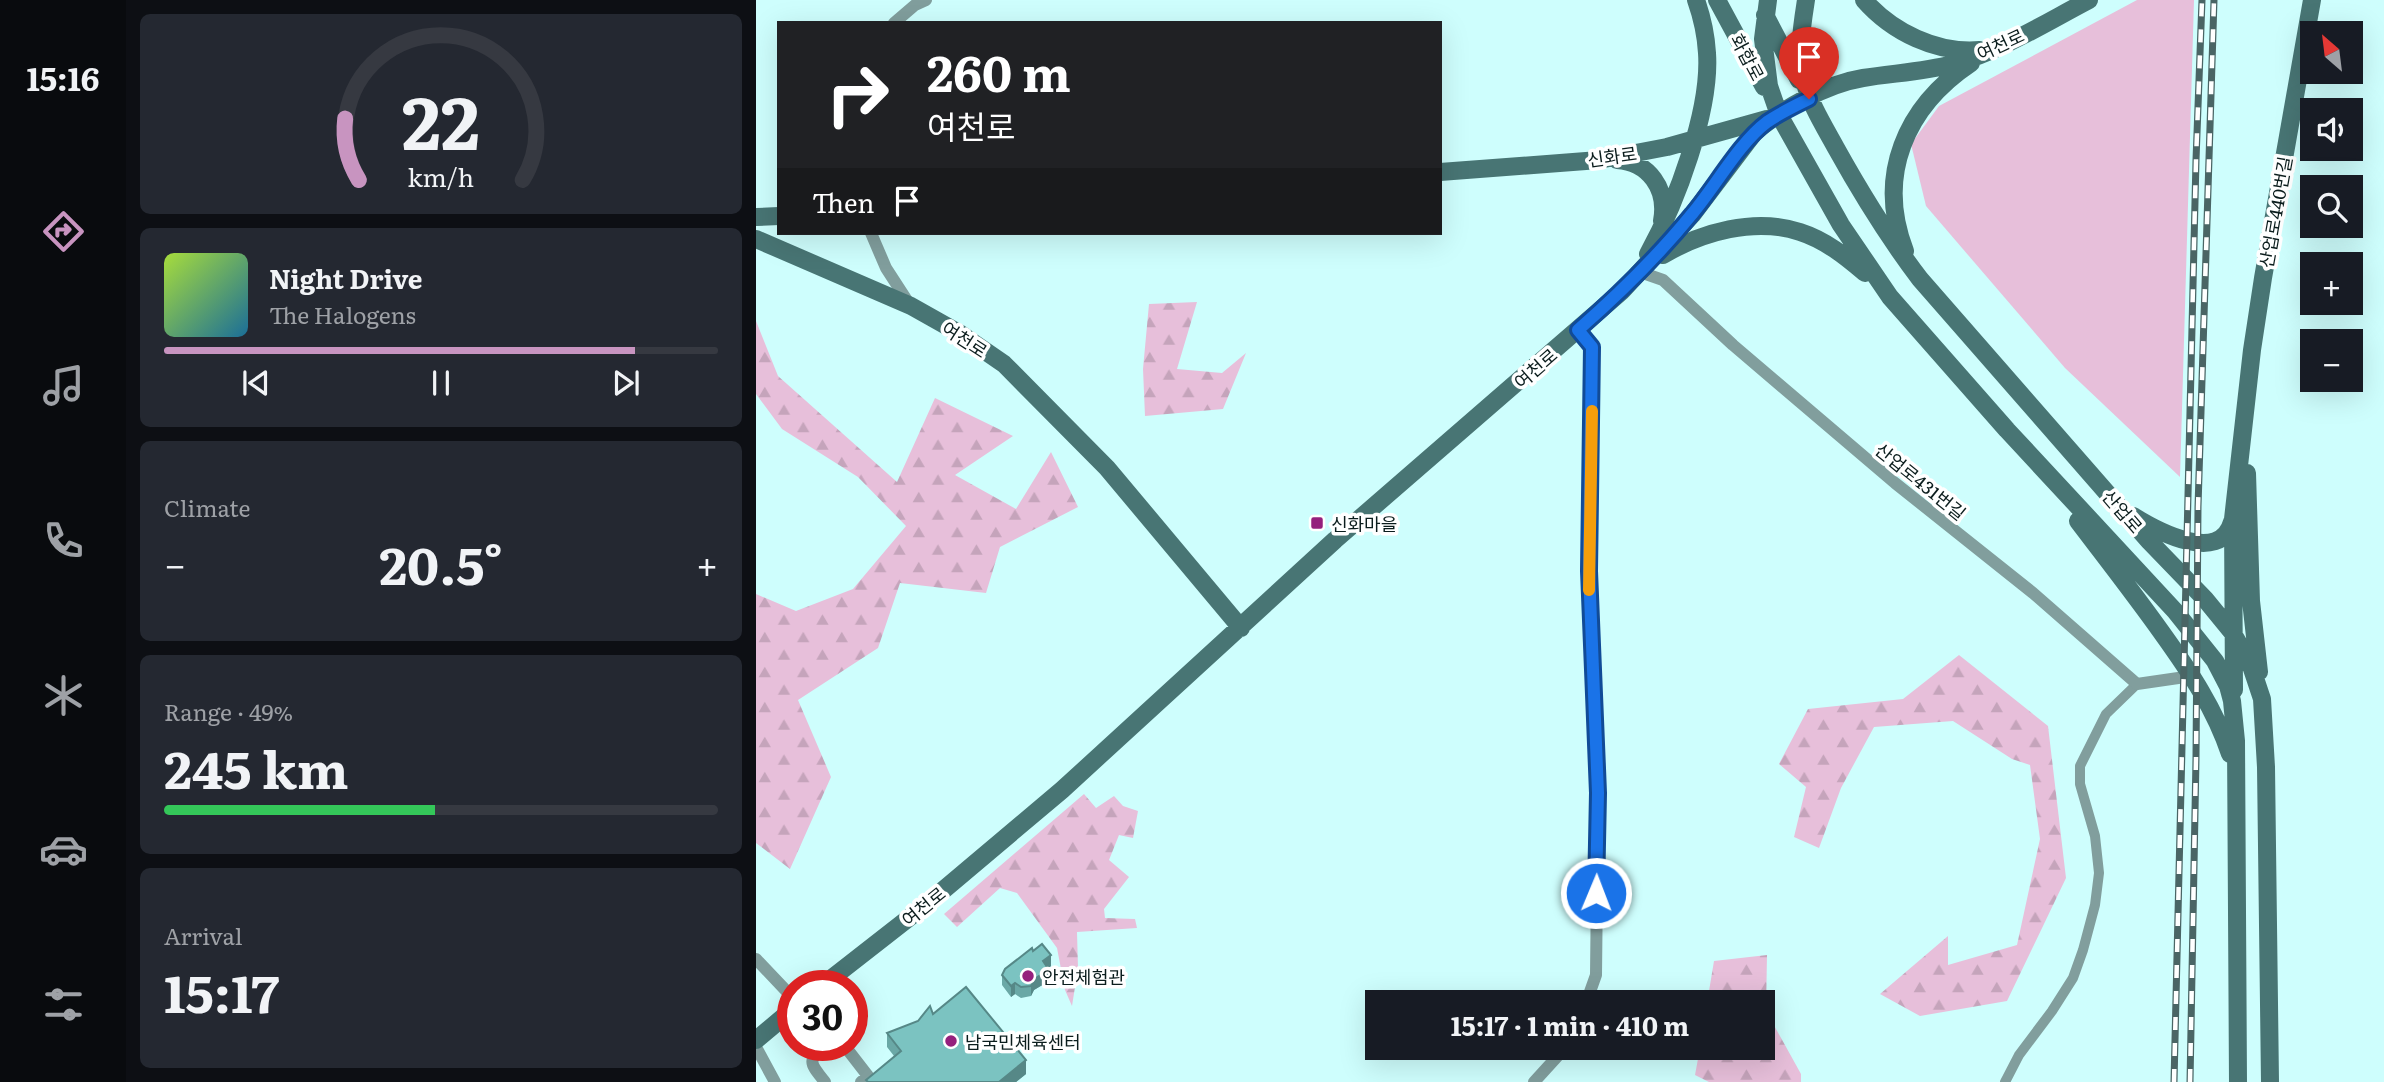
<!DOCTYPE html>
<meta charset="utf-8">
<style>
:root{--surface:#171b24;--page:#242831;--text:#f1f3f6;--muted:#9ea1a6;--line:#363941;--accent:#c894c0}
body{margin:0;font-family:Literata,"Noto Sans KR",serif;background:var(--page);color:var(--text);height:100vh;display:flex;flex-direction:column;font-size:26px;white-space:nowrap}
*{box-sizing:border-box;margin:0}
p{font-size:23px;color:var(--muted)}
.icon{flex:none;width:38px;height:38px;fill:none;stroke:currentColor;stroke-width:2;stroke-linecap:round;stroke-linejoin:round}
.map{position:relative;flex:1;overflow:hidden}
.drawer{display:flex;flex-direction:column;gap:14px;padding:14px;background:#0d0f14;width:630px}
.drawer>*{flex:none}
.top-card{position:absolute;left:21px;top:21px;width:665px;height:214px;border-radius:0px;box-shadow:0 7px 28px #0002;background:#202124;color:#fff;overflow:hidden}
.needle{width:46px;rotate:332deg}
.tools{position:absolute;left:1544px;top:21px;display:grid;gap:14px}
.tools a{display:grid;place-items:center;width:63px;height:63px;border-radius:0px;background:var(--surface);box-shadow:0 7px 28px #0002;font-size:35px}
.speed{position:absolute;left:21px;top:970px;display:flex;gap:14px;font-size:35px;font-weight:700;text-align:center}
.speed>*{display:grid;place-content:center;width:91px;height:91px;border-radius:50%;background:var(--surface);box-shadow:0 7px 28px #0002;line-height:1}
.speed .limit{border:10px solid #d22;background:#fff;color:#111}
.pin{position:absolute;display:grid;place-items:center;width:60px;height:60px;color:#fff;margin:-72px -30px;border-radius:50% 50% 50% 0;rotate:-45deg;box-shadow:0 0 7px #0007}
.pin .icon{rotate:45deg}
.me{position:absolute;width:77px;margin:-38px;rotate:1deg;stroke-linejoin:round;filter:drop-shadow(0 0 5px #0008)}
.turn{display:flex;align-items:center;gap:24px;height:147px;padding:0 35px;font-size:32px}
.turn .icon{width:91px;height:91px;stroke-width:2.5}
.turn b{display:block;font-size:49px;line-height:60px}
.then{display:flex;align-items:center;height:66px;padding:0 35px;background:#0003;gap:14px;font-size:26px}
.big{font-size:52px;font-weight:700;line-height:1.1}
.drawer .widget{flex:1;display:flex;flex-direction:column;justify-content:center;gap:10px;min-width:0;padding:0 24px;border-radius:10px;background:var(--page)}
.drawer .dial{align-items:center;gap:0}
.dial svg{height:182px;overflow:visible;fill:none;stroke:var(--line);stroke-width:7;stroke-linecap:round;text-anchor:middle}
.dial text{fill:var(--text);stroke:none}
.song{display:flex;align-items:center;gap:21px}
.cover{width:84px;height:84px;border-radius:10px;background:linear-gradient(135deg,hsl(80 70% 55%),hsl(200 70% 35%))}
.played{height:7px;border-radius:4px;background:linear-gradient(90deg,var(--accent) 85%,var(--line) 85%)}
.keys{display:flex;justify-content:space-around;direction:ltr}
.heat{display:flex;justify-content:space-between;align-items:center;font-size:38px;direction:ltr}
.charge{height:10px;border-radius:5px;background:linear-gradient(90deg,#34c759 49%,var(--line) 0)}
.trip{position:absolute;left:609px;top:990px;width:410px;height:70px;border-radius:0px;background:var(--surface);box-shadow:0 7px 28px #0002;font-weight:700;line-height:70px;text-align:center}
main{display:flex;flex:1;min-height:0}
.dock{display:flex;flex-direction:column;width:126px;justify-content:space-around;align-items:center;background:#090b0e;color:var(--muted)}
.dock .icon{width:49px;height:49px}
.dock .current{color:var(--accent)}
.dock b{font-size:32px;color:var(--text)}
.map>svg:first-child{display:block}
.forest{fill:url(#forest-firs)}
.park{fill:#e7bfda}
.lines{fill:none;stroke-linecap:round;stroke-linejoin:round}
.pedestrian{stroke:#819e9d;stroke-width:10}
.minor{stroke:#819e9d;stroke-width:12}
.secondary{stroke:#487574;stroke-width:18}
.rail-casing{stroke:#4a6565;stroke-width:7}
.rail{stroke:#fff;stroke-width:4.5;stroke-dasharray:13;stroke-linecap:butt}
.wall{fill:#6aa8a6}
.shaded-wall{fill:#568887}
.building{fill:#7bc3c1;stroke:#568887;stroke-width:2}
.route-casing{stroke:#114b97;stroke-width:18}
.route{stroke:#1a73e8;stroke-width:12}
.slow{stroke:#f59e0b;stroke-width:12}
.poi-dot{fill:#95207d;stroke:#fff;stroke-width:2.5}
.labels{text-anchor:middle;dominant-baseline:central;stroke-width:7;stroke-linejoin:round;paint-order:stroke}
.street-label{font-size:18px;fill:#0b1d1d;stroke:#fff}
.poi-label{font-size:18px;fill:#0b1d1d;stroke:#fff;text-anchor:start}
</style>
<main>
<nav class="dock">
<b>15:16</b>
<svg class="icon current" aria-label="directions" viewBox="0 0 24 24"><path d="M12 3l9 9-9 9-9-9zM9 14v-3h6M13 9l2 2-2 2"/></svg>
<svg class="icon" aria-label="music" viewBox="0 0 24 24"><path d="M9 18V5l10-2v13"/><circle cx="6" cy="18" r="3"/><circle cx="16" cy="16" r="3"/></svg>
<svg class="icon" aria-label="phone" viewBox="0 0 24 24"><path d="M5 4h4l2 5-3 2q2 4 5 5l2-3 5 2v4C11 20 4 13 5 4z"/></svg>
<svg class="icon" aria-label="climate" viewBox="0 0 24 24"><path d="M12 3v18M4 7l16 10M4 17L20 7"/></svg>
<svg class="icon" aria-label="car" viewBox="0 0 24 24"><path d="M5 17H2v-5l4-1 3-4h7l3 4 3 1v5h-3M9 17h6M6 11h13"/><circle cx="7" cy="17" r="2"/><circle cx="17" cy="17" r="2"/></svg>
<svg class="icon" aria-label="filters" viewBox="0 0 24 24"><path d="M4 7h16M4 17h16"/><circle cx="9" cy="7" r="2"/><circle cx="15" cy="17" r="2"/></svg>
</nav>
<section class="drawer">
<div class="widget dial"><svg viewBox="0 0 100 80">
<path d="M14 69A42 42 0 1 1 86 69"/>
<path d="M14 69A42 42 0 0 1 8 42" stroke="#c894c0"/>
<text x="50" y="56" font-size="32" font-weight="700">22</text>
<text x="50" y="72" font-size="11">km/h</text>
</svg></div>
<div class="widget">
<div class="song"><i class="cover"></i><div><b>Night Drive</b><p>The Halogens</p></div></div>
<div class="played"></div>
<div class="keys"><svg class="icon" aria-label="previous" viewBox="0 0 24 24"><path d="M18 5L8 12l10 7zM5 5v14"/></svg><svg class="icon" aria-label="pause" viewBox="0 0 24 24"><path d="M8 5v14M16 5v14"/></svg><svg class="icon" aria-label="next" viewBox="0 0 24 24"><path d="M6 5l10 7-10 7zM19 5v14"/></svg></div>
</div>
<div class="widget"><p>Climate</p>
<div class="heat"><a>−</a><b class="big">20.5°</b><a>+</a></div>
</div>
<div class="widget"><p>Range · 49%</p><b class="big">245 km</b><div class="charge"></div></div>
<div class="widget"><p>Arrival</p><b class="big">15:17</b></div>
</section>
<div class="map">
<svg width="1628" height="1082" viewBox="0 0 1628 1082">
<defs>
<pattern id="forest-firs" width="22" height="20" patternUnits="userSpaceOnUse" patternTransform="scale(1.75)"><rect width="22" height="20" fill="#e7bfda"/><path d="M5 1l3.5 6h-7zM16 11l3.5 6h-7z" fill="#c5a4bb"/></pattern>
</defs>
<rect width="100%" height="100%" fill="#cefefd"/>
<path class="forest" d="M 441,302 L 421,369 L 466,373 L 490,353 L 467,409 L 389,416 L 387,369 L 393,304 Z
M 0,321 L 22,376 L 141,482 L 179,398 L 257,436 L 199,475 L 260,509 L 295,452 L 322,507 L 244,547 L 230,593 L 144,583 L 122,648 L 42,700 L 75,777 L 34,869 L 0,843 L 0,594 L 40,611 L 97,589 L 150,526 L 102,477 L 26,429 L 0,394 Z
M 1203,655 L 1292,726 L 1310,878 L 1251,1001 L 1164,1016 L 1124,994 L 1192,936 L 1192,965 L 1261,945 L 1284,839 L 1274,765 L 1256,759 L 1197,721 L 1118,727 L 1085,788 L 1063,848 L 1038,837 L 1050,787 L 1023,764 L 1052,709 L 1147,699 Z
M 328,794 L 340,808 L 358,796 L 367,806 L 382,811 L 377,838 L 363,835 L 353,860 L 373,877 L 348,909 L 349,918 L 379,919 L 381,928 L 321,932 L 322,968 L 316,1006 L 309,990 L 301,948 L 261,893 L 244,888 L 201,927 L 188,914 Z
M 1011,955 L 1010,1011 L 1045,1074 L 1045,1082 L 953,1082 L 939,1075 L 944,1048 L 1006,1048 L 1006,1003 L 951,1003 L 958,961 Z"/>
<path class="park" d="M 1381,0 L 1438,0 L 1424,477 L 1309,368 L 1170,206 L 1155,144 L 1183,106 Z"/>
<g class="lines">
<path class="pedestrian" d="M 1249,1082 L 1263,1055 L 1296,1011 L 1317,978 L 1327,950 L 1339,905 L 1343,873 L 1339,836 L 1324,784 L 1324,766 L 1350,714 L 1381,684"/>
<path class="minor" d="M 138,23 L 159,5 L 170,0
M 115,233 L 130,268 L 154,305
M 884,272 L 907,280 L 977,345 L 1139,483 L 1277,593 L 1381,684 L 1436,676
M 822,330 L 836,347 L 833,571 L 842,793 L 840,975 L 830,1003
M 0,959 L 37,998
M 88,1045 L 112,1076 L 105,1082
M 0,1047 L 19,1082
M 69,1082 C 53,1062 50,1060 73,1045
M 778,1082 L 809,1048"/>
<path class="secondary" d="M 961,0 L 1008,87
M 1012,0 L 1007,39 L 1013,86 L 1023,115 L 1085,225 L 1134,297 L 1251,430 L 1419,611 L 1459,661 L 1472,686 L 1476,701 L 1480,741 L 1482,1082
M 1050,0 C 1046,26 1041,54 1048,80 C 1054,104 1068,126 1080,148 C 1105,193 1132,237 1164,279 L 1393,541 L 1449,599 L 1476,632 L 1494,663 L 1506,699 L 1510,767 L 1514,1082
M 1108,0 C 1136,32 1181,54 1224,50
M 1009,15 L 1043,80
M 861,160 C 893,162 912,189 906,221
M 684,172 L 843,160 L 911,147 L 1011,119
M 0,217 L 23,216
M 0,239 L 155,306 L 203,333 L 248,364 L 351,468 L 485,628
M 1149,251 C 1120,176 1149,107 1215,63
M 892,254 C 920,203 955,111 951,53 C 950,35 946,17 940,0
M 907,255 C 946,232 999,217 1044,232 C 1069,240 1089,256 1109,273
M 1491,473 L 1495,601 L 1503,672
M 1377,516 C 1401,531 1464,565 1476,522
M 1322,521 C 1350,558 1379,595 1406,633 C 1434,672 1459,709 1474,754
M 1478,690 L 1477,519 L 1496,350 L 1507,278 L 1556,0
M 67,985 L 172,903 L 306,790 L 579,540 L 866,291 L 936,215 L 998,133 C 1026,109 1070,84 1107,78 C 1137,73 1168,72 1197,64 C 1245,51 1289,23 1333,0
M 0,1040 L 37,1009"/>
<defs>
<path id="rail" d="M 1418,1082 L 1440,160 L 1446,0
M 1434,1082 L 1440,758 L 1442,507 L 1458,0"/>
</defs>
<use href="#rail" class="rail-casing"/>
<use href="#rail" class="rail"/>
</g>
<path class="wall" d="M 277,951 L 295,966 L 292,968 L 293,981 L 278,990 L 275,996 L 265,998 L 259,994 L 255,997 L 246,985 L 246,975 Z
M 177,1014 L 270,1074 L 260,1082 L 110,1082 L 110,1080 L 138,1056 L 131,1047 L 131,1033 L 162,1021 Z"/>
<path class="shaded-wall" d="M 295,955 L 295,966 L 287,972 L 287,961 Z
M 293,970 L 293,981 L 278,990 L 275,996 L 275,986 L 278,979 Z
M 259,983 L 259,994 L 255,997 L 255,986 Z
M 270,1060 L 270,1074 L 260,1082 L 243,1082 Z"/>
<path class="building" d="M 286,944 L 295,955 L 287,961 L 293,970 L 278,979 L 275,986 L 265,987 L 259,983 L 255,986 L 246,975 L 249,969 L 276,948 L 277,951 Z
M 210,987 L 270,1060 L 243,1082 L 112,1082 L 110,1080 L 145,1051 L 131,1033 L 162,1021 L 174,1006 L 177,1014 Z"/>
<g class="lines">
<defs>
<path id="route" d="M 840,893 L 842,793 L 833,571 L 836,347 L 822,330 C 863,294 902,256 936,214 C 959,187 983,143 1011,122 C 1024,113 1039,106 1053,99"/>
</defs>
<use href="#route" class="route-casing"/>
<use href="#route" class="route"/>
<path class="slow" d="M 833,590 L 836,411"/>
</g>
<g class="poi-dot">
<rect x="554" y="516" width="14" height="14" rx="3.5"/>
<circle cx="272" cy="976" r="7"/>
<circle cx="195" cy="1041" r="7"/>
</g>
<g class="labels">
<g class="street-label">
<text transform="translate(1244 44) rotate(-25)">여천로</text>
<text transform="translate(992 57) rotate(62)">화합로</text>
<text transform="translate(856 156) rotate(-8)">신화로</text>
<text transform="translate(1519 212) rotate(-80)">산업로440번길</text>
<text transform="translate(209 339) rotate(33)">여천로</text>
<text transform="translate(779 368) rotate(-41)">여천로</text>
<text transform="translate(1165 481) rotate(39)">산업로431번길</text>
<text transform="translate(1367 511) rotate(49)">산업로</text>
<text transform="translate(167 906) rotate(-39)">여천로</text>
</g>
<g class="poi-label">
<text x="575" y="523">신화마을</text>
<text x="286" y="976">안전체험관</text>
<text x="209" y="1041">남국민체육센터</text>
</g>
</g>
</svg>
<div class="tools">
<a><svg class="needle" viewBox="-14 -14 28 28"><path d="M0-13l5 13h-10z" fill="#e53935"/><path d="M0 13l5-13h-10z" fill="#9ea1a6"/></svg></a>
<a><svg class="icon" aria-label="sound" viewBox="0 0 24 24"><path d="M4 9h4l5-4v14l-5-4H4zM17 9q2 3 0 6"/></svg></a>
<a><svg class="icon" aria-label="search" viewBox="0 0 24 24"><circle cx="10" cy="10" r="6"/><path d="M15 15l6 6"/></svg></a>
<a>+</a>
<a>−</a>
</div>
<div class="speed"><div class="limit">30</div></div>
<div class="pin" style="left:1053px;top:99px;background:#d93025"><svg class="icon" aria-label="arrive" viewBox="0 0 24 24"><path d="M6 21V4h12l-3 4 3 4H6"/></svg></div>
<svg class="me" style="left:840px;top:893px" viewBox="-20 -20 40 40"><circle r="17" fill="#1a73e8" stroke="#fff" stroke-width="3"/><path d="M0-11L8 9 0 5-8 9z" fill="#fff"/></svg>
<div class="trip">15:17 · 1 min · 410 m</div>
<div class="top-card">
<div class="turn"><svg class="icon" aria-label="right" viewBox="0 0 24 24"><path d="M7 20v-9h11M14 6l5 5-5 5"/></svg><div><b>260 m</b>여천로</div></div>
<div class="then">Then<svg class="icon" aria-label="arrive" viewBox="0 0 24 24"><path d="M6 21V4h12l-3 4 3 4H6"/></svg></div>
</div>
</div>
</main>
